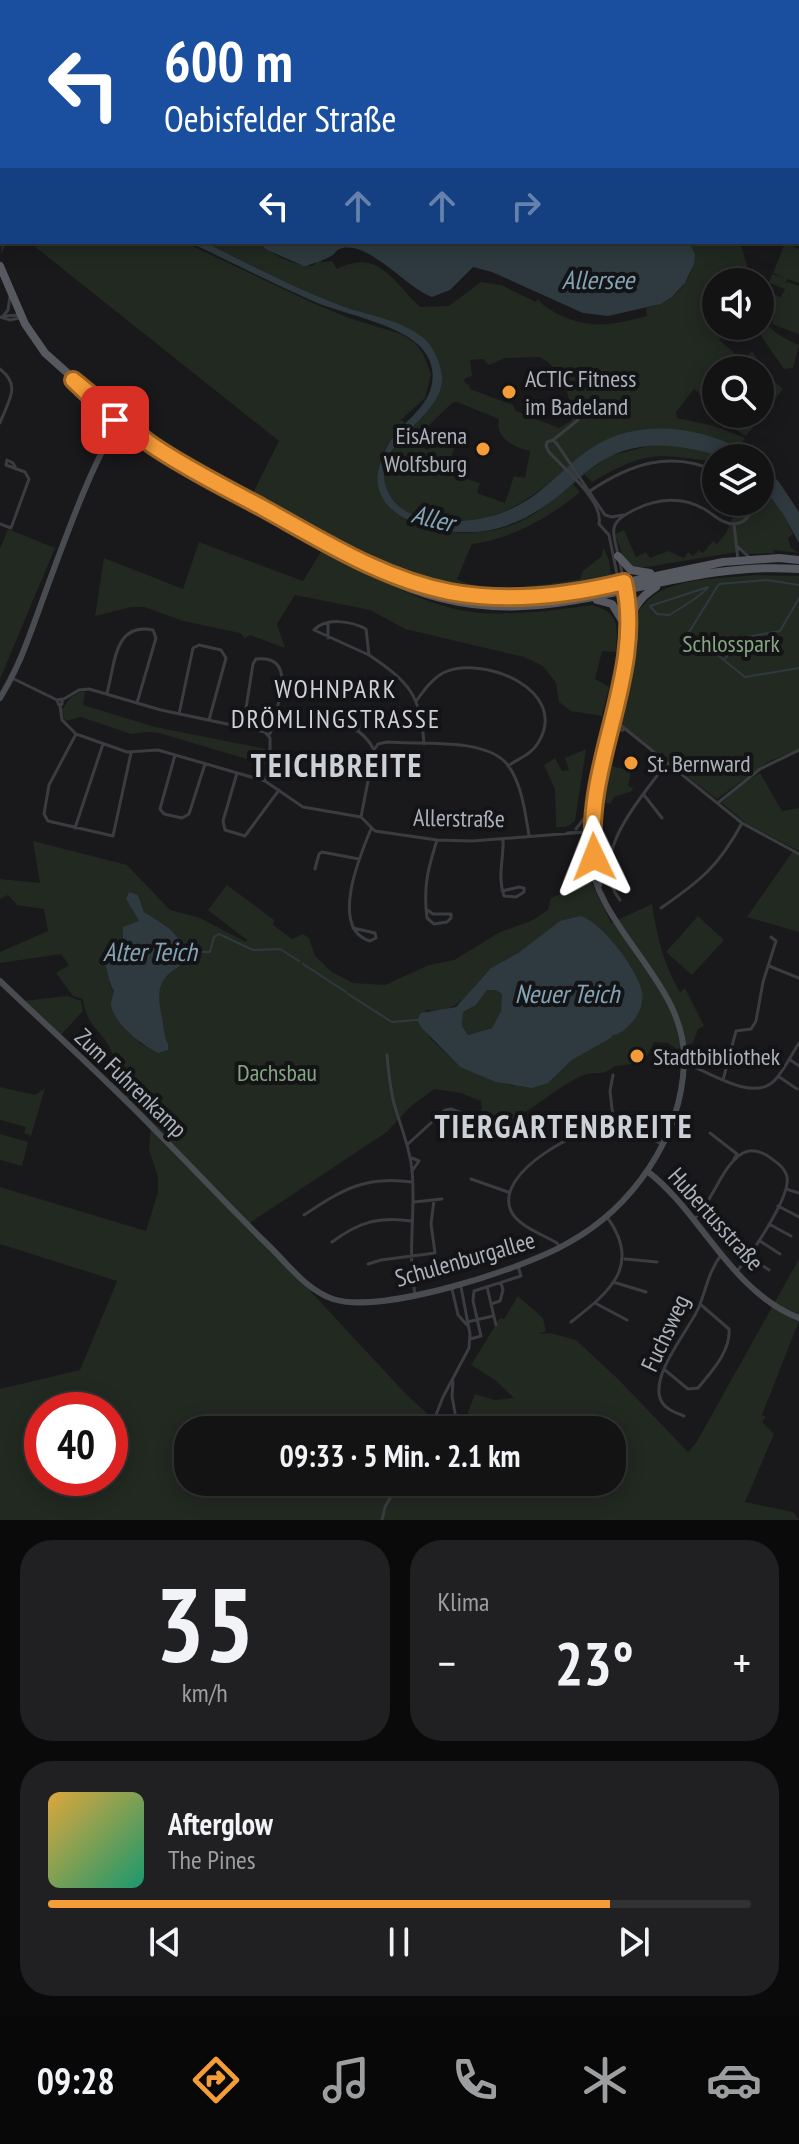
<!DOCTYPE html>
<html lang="de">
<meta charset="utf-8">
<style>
:root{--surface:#131314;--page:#202022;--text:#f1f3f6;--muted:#9d9ea0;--line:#323234;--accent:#f49c38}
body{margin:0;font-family:"PT Sans Narrow",sans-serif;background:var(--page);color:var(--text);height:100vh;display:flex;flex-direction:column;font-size:30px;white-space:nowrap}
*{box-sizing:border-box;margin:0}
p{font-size:26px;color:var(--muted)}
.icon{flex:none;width:44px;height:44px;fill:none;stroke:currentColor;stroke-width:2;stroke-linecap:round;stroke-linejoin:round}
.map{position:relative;height:1520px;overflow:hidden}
.details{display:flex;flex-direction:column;gap:20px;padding:20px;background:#0a0a0b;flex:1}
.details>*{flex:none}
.top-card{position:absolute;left:0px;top:0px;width:800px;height:244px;box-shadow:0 4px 20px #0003,0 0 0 2px var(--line);background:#1a4fa0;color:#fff;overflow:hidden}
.controls{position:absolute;left:702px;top:268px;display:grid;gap:16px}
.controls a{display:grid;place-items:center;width:72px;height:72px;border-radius:50%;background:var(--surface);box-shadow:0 4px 20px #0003,0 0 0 2px var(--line);font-size:40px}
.speed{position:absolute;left:24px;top:1392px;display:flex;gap:16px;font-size:40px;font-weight:700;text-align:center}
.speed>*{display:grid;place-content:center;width:104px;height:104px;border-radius:50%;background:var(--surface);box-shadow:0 4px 20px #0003,0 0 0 2px var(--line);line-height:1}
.speed .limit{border:12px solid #d22;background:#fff;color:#111}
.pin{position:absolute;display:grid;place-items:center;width:68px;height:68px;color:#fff;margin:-34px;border-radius:16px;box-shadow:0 4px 12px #0006}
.me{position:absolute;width:88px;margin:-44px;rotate:358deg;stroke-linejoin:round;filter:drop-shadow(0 0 6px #0008)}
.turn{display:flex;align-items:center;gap:28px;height:168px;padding:0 32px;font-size:36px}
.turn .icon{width:104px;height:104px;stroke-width:2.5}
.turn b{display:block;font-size:56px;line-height:68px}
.lanes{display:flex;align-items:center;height:76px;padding:0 32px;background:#0003;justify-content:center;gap:40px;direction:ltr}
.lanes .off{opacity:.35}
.big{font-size:60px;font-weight:600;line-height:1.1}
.details .card{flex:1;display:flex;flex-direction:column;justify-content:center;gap:12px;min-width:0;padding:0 28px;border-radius:32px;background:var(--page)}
.details .dial{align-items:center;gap:0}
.dial b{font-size:104px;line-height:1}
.song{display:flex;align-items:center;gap:24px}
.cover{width:96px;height:96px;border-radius:12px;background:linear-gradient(135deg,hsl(40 70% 55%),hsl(160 70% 35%))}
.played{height:8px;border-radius:4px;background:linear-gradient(90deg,var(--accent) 80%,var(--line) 80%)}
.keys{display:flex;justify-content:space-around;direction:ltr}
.heat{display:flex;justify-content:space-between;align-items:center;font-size:44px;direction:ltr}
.details .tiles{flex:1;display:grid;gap:20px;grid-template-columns:1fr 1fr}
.card:last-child{grid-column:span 2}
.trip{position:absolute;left:174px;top:1416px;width:452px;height:80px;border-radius:32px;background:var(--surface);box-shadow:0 4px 20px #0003,0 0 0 2px var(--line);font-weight:600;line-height:80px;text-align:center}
.menu{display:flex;height:128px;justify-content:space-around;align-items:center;background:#080808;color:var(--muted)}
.menu .icon{width:56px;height:56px}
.menu .selected{color:var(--accent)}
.menu b{font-size:36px;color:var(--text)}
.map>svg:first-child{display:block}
.green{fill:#212921;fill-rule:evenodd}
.water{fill:#2e3a3f;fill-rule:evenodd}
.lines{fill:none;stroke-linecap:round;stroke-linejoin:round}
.stream{stroke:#2e3a3f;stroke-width:2}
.street{stroke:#3a3c40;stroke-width:3}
.secondary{stroke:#484b50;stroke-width:6}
.primary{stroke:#56595f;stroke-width:8}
.rail-casing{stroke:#4d5055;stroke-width:5}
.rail{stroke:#141416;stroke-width:2;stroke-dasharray:6;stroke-linecap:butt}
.route-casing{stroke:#9f6524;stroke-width:20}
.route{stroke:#f49c38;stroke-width:14}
.poi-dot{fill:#f49c38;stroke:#141416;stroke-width:3}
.labels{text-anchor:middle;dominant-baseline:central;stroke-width:8;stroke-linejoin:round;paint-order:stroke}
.poi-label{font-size:24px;fill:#abb2bb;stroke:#141416;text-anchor:start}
.park-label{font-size:24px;fill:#85a682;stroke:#141416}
.street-label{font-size:24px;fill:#abb2bb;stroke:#141416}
.water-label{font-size:26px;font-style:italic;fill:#82a4b6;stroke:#141416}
.neighbourhood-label{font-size:26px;letter-spacing:2px;fill:#ccd0d7;stroke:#141416}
.district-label{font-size:32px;font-weight:bold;letter-spacing:2px;fill:#ccd0d7;stroke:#141416}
</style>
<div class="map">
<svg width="799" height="1520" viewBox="0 0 799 1520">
<rect width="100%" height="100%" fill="#19191b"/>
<path class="green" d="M 0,0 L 197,2 L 2,2 L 2,242 L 7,242 L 1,255 Z
M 29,242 L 184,242 L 315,304 L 349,318 L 401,334 L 415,343 L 423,354 L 431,374 L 425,398 L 402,419 L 399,419 L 405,422 C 396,433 386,444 381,458 C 377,468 377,479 380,489 C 394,538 477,540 517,523 C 538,514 555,498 573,484 L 580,492 C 549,518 513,538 472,544 L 457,579 C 486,596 548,584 580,579 L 583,571 L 602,556 L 603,547 L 609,560 L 611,578 C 574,586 539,592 501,592 C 410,592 328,539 252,495 L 279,441 Z
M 204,242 L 258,242 C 273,255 292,265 312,266 L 321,259 L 322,262 L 332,261 L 337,269 C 378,248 392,280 420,307 L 449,306 L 481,282 L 501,285 L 536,302 L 538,299 C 543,306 549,309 558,314 C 589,330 614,325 647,316 L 646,308 C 652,306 659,305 665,302 C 684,291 703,263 689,242 L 740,242 L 752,282 L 716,282 L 716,287 L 704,299 L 716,310 L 716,326 L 729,326 L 719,340 L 743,360 L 752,351 L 768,375 L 783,389 L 746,436 L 712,414 L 708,415 L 710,412 L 706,408 L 710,402 L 694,389 L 676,412 L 677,418 L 714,426 L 745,438 L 739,448 C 695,429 649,422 603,442 C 585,450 570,465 555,478 C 514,513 470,533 415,515 C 403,511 394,504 388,492 C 364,438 457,418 440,366 C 437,355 431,343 421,336 C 399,319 367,315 342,306 C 294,288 249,264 204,242 ZM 539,357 C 561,366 571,397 572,420 L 559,428 L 516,411 L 513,405 L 470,389 L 469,385 L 465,383 L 464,379 L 472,376 L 470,360 L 483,359 L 489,365 L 505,358 ZM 716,370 L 760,370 L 760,414 L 716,414 ZM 457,402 L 499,419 C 495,438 513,447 530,451 L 525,478 L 514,476 L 505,503 L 477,493 L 480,483 L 464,478 L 447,467 L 456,444 L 448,447 L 437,442 L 427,450 L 414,440 L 452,403 Z
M 785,243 L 799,249 L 799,283 L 787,279 L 785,284 L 787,282 L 799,286 L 799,334 L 772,324 L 775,314 L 761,310 L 767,292 L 781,297 L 785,289 L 769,283 L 772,274 L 784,278 L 773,273 Z
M 760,311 C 765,328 782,338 799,345 L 793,368 L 784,369 L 754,326 L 760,326 Z
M 656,444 L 692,447 L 725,458 L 716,458 L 716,462 C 655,454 648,450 592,482 L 584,474 L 609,456 Z
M 760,483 L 783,514 L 793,534 L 788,538 L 791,548 L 799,553 L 773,550 L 775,553 L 748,554 L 743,551 L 647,567 L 632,567 L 624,560 L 615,534 L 624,530 L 636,557 L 646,552 L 650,558 L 668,551 L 684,558 L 688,552 L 693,556 L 699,550 L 703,553 L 713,541 L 717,544 L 726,533 L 733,517 L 743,513 L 747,502 L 760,502 Z
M 8,529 L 55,548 L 0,679 L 0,549 Z
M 199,542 L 303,581 L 322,550 C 365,571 405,596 451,608 C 492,619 550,611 592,605 C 621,613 617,627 616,652 L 602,651 L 595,679 L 609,687 L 602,716 L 571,711 L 559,702 L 556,683 L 543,666 L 524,657 L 405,629 L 370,610 L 295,595 L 277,624 L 285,648 L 250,635 L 245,638 L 240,633 L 183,621 L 144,607 L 131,607 L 95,616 L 104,558 L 183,589 Z
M 754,575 L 799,576 L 799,749 L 768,762 L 717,799 L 634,736 L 620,722 L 619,711 C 622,693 626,675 629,657 C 631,646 630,636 633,626 C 646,575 712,580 754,575 Z
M 80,692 L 85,692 L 83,705 L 155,727 L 266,749 L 267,765 L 159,733 L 147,732 L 131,734 L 81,717 L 65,721 L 62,710 L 70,698 Z
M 586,749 L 575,821 L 566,827 L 556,827 L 555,789 L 544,765 L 555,758 L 562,771 L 569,770 L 565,758 Z
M 611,766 L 631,771 L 628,786 L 633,788 L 632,791 L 614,797 L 610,804 L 603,802 Z
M 760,773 L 782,811 L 799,808 L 799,851 L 747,824 L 722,803 L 740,786 Z
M 33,841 L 127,865 L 170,910 L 200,918 L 246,942 L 247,940 L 208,910 L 227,885 L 274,920 L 273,925 L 292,939 L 303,934 L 309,938 L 315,956 L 332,972 L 353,983 L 385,985 L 429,965 L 454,960 L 500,932 L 531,921 L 548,910 L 551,898 L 581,885 L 586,871 L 611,923 L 652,904 C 657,936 663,963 680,992 L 685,988 L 704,1026 L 698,1029 L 693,1043 L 677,1049 L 668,1043 L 654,1042 C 645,1065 638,1063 616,1066 C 612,1067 610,1071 605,1072 C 600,1074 593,1072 587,1074 C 553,1086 530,1118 494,1125 L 482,1113 L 481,1101 L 461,1093 L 434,1089 L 410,1107 L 387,1132 L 248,1224 L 405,1393 L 436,1422 L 435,1430 L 188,1430 L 188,1482 L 415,1482 L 434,1488 L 443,1482 L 612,1482 L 612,1430 L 465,1430 L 465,1420 L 475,1394 L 494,1400 L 514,1398 L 495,1380 L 471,1365 L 500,1318 L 504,1319 L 518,1296 L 543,1318 L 546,1331 L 538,1334 L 550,1333 L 576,1340 L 618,1379 L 688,1452 L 696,1443 L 799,1259 L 799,1321 L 762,1415 L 766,1417 L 762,1422 L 774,1434 L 745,1502 L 793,1512 L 799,1520 L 0,1520 L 0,1389 L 80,1370 L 117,1281 L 0,1244 L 0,1187 L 146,1231 L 158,1192 L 158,1177 L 149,1149 L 151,1125 L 110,1085 L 116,1072 L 102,1057 L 114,1059 C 107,1031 87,1031 83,999 L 73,996 L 56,973 L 69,965 L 61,954 L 0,963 L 0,952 L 48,931 L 44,909 L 17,905 L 8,895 L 0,899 L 0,879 L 40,883 ZM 138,895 L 144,912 C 167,927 188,934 180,966 C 157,979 157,993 162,1017 C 164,1027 164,1035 168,1044 L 158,1053 L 140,1043 L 109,983 L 117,950 L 139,921 L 126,899 ZM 579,916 C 617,934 626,965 643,1001 C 636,1019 629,1025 612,1035 L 611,1038 L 572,1060 L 548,1083 L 517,1083 L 513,1086 L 460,1067 L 430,1038 L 426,1030 L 426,1010 C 463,1014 466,991 490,970 C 497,963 508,959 516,954 C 538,941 553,920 579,916 ZM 42,1410 L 110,1410 L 110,1478 L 42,1478 Z
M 793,851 L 799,855 L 799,932 L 747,917 Z
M 698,916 L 724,940 L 692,975 L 666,952 Z
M 487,990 L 497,990 L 502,994 L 501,1011 L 492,1028 L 468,1035 L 462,1026 L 463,1012 L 476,1005 Z
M 67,996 L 81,1001 L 83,1011 L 60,1036 L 24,1001 Z
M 0,1087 L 35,1095 L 45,1088 L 31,1136 L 24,1133 L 26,1127 L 0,1120 Z
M 0,1134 L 28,1142 L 22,1166 L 0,1160 Z"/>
<path class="water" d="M 189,242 L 204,242 C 249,264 294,288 342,306 C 367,315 399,319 421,336 C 431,343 437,355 440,366 C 457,418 364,438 388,492 C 394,504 403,511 415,515 C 457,528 501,520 536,494 C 557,478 575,457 598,444 C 646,417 711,428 754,458 C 744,458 732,460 723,457 C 689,447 658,440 623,451 C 601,458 585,473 568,488 C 538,514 505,533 465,532 C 412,532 352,505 389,443 C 400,425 423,411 430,391 C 435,377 433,363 424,351 C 405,325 346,315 315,302 C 272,283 231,262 189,242 Z
M 258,242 L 689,242 L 695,254 L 694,264 L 685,283 L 672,297 L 661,304 L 608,316 L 583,313 L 492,272 L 473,267 L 450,290 L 432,297 C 407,288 371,243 343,248 C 337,249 337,251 333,255 C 328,258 309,266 304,266 L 267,250 Z
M 760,463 L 779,482 L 799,512 L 799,543 L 783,514 L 760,483 Z
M 129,892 L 138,895 L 144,912 C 167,927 188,934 180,966 C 157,979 157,993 162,1017 C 164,1027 164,1035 168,1044 L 168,1050 L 158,1053 C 142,1045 114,1024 111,1005 C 111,1000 113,996 114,991 C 108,982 109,974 105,964 L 110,949 L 117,950 L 123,939 L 123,927 L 139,921 L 126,899 Z
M 579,916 C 600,919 639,971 642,992 C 644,1002 640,1013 633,1021 C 627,1028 621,1034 613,1035 L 611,1038 L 572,1060 L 548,1083 L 532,1088 L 496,1082 L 460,1067 L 421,1027 L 417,1020 L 421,1013 L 456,1007 L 491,968 L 518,953 L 560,921 ZM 487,990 L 496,990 L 502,994 L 501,1011 L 492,1028 L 468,1035 L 462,1026 L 463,1012 L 476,1005 Z"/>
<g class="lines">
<path class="stream" d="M 799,585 L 767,580 L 719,584 L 689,632 L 745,677 L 799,668
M 708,587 C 704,594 678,610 669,615 L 657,614 L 650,606 Z
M 725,659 L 741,638 L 780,631 L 799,598
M 191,952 L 210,952 L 214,937 L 219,934 L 253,950 L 280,949 L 299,961
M 303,964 L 346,992
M 348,994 L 392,1022 L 417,1020"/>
<path class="street" d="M 631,2 L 632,0
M 689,2 L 689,0
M 798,111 L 799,111
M 795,242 L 799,244
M 3,316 L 8,310 L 10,296
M 4,316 L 20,315
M 0,317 L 10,320 L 19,318
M 0,369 C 22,386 8,401 0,423
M 553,440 L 578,420
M 590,491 C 630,464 670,450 716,471
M 0,524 L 11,528 L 29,479 L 25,472 L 6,465 L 7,460 L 13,463 L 16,469
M 734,524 L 738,560
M 738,547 L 750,558
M 618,555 C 613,530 607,523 634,510 C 657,498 683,496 706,510 C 715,516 723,524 734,524 C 747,523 752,513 752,502
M 620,563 L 624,582
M 619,584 L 609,535 L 599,524 C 604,501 564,469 549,452 L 546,446 L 547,442 L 553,440 L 557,444 L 605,515 L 612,517 L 623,515
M 328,623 L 328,638
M 369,655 L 314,630 C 326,617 351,621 366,629 L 369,655 C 409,682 421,695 424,744
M 14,679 L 57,700 L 59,705 L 62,704 L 62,699 L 57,700
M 107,693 C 115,666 113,622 153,630 L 156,638 L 137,703
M 62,700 L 79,690 L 89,689 L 161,710 L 265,732 L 270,738 L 270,764 L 265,781
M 417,700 C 424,690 432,679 443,673 C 482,654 571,690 538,743 C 531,755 519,758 508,766
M 60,705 L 62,720 L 76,734 L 127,752 L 158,750 L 265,781 L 303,807 L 361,817
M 311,713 C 330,708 366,732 374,750 L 361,817
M 179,714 L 193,648 L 199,645 L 221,650 L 226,658 L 209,720
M 611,721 L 618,723 L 742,823 L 799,854
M 243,727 L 253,664 L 256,659 C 291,655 282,689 277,709 C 275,718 274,727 269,735
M 357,731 L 367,712
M 76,734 L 49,785 L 44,814 L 48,821 L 113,836 L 131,753
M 609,735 L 615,730 L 623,730
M 374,750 L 378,744 L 387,742 C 419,745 484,737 507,764 C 522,783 525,813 529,835
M 175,755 L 160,809 L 164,814 L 182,818 L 189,814 L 205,764
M 237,773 L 223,821 L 225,830 L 245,836 L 279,790
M 644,795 L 662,818
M 719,802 L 760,769 L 799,750
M 361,817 L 375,831 L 437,840 L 472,841 L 586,832
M 75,828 L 103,744
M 576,829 L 586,816
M 567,833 L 587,832
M 315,869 L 319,854 L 322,852 L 359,859
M 502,891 L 519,887 L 524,888 L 524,892 L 516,897 L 504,896 C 497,876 504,859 503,839
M 620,900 C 585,856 643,797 667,762
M 661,908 C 700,881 719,866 742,823
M 426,909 L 433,914 L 451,914 L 451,918 L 447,922 L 434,924 L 427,918 C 423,886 428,869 437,840
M 353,928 L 375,933 L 376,938 L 370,941 C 329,929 360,855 371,829
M 769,966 L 799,978
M 387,1055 C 389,1073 390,1093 396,1110 C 402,1130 410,1149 412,1170 C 416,1211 407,1253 415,1294
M 789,1059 L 799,1066
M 687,1064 C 710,1072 754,1103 775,1080 C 785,1069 791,1055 799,1043
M 613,1075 L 610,1091 L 614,1126
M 778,1076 L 797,1089
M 723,1080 L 736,1031 L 751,1029 L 756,1021 L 763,982 L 776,941 L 771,937
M 710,1133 L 737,1154 L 734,1159
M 408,1144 L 445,1110 L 451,1109 L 470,1116
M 412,1171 L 419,1161 L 412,1158
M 471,1179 L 508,1192
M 786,1189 L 799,1193
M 414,1202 L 442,1199
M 778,1206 L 799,1217
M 304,1215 C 342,1190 365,1175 412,1182
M 695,1218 C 713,1201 722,1165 743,1153 C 753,1148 763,1152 772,1159 C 778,1163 786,1169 787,1177 C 791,1197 751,1254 738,1270
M 769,1224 L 791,1236
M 760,1241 L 780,1254
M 332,1242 C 359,1222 379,1216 412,1221
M 560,1248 L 557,1243 C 542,1234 518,1226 511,1211 C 493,1172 584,1124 616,1126 C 631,1127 649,1138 662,1144
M 750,1257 L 769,1270
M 625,1259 L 657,1262
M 368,1264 L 381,1260 L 435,1253 L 431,1224 L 434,1200
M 613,1282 L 646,1292
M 487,1287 L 496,1325
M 452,1289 L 458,1315 L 467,1325
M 595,1303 L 627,1320
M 491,1304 L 500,1301 L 503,1290 L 501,1283
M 467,1322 L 493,1316
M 571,1322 C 611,1291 642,1265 607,1217
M 470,1339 L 481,1336 L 473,1301 L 474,1291 L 521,1276 L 518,1266
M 665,1370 L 688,1389 L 698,1388 C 711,1372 731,1351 729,1329 L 700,1304
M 453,1382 L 452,1396 L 458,1430
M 684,1416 C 674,1412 663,1408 660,1398 C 652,1372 689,1330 699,1307 C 706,1289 709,1271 721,1255
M 435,1422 L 439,1430
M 430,1430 L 443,1397 L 469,1348 L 470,1334 L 461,1287
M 382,1520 L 385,1507 L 399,1482"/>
<path class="secondary" d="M 772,0 L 776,2
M 785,0 L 790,2
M 798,6 L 799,6
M 798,11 L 799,12
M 112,440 L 122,433 L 135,437
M 0,698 C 11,680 20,661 27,642 C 42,605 97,437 123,422
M 599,885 C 592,853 590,819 595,787 C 607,723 639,654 626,588
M 0,981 C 52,1031 106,1079 156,1131 C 194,1169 229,1207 267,1244 C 288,1264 305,1289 333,1299 C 382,1315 523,1269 568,1243 C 633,1207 681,1138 684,1063 C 688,983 596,931 588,850 C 579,761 636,676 620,587
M 647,1171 C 701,1212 730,1291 799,1318"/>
<path class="primary" d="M 0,266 L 25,324 L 45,353 L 128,427 L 175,459 L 327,543 L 396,577 L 452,593 L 525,598 L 594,589 L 723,562 L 779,558 L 799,560
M 618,556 L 631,570 L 650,573
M 379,575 C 535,654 646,558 799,569
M 597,600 L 612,604 L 623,622
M 628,632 C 631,611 638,598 656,587"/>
<defs>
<path id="rail" d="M 316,0 L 321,2
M 798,178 L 799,178"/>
</defs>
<use href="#rail" class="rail-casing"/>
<use href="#rail" class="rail"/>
</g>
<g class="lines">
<defs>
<path id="route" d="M 115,420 L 73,380 C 100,401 124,425 152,445 C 187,469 226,488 263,508 C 323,541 382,579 450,592 C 508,603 567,596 624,582 C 645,675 583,764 594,857"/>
</defs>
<use href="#route" class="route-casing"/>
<use href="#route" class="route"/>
</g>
<g class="poi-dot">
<circle cx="509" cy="392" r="8"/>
<circle cx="483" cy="449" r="8"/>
<circle cx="631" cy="763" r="8"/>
<circle cx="637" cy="1056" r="8"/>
</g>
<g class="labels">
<g class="poi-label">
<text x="525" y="378">ACTIC Fitness<tspan x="525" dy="28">im Badeland</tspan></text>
<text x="467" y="435" text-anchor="end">EisArena<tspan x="467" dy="28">Wolfsburg</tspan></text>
<text x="647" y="763">St. Bernward</text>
<text x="653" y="1056">Stadtbibliothek</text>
</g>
<g class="park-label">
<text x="731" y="643">Schlosspark</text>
<text x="277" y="1072">Dachsbau</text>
</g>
<g class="street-label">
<text transform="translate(459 818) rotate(1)">Allerstraße</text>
<text transform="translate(131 1083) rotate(44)">Zum Fuhrenkamp</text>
<text transform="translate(716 1219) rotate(48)">Hubertusstraße</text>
<text transform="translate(465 1259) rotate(-16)">Schulenburgallee</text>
<text transform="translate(665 1333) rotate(-65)">Fuchsweg</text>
</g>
<g class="water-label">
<text x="598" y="279">Allersee</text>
<text transform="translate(433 518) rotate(14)">Aller</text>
<text x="150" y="951">Alter Teich</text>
<text x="567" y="993">Neuer Teich</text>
</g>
<g class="neighbourhood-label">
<text x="336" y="688">WOHNPARK<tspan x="336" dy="30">DRÖMLINGSTRASSE</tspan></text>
</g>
<g class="district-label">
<text x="337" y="765">TEICHBREITE</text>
<text x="564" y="1126">TIERGARTENBREITE</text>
</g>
</g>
</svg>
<div class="controls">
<a><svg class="icon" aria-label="sound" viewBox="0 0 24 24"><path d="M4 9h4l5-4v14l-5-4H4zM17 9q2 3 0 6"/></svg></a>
<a><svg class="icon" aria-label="search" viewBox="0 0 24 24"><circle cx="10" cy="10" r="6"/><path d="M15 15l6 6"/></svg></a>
<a><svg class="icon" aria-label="layers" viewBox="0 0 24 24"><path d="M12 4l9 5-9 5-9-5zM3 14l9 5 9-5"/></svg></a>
</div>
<div class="speed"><div class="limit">40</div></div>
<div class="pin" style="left:115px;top:420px;background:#d93025"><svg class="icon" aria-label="arrive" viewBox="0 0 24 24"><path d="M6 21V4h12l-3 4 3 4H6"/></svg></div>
<svg class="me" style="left:594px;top:857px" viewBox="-20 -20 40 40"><path d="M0-17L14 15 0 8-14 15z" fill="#f49c38" stroke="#fff" stroke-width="4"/></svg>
<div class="trip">09:33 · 5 Min. · 2.1 km</div>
<div class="top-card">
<div class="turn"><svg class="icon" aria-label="left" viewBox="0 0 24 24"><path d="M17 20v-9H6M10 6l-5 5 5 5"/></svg><div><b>600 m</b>Oebisfelder Straße</div></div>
<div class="lanes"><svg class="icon" aria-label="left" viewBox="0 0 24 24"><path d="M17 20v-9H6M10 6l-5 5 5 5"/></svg><svg class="icon off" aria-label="ahead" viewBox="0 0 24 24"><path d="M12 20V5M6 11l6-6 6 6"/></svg><svg class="icon off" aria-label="ahead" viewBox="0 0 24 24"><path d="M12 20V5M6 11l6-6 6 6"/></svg><svg class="icon off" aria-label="right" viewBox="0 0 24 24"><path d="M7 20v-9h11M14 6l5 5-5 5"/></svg></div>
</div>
</div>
<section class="details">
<div class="tiles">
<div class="card dial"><b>35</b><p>km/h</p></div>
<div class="card"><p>Klima</p>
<div class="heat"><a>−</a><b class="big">23°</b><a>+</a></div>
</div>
<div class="card">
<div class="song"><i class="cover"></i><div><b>Afterglow</b><p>The Pines</p></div></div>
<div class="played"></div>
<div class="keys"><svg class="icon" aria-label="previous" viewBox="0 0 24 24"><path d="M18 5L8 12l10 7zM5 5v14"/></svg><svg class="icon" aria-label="pause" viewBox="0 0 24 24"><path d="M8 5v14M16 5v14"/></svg><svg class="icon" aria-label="next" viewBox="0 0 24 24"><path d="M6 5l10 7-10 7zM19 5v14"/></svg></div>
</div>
</div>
</section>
<nav class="menu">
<b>09:28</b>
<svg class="icon selected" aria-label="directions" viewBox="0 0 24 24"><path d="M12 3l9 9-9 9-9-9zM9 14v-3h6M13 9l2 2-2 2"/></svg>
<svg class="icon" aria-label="music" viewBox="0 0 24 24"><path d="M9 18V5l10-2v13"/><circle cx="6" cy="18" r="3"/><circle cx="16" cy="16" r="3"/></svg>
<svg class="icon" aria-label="phone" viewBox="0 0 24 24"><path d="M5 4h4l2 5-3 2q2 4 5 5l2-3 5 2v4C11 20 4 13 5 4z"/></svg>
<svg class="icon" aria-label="climate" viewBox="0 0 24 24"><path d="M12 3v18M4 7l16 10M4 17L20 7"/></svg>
<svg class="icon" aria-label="car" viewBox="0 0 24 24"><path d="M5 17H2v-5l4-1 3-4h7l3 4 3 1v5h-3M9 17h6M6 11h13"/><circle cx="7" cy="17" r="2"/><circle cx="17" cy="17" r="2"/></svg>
</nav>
